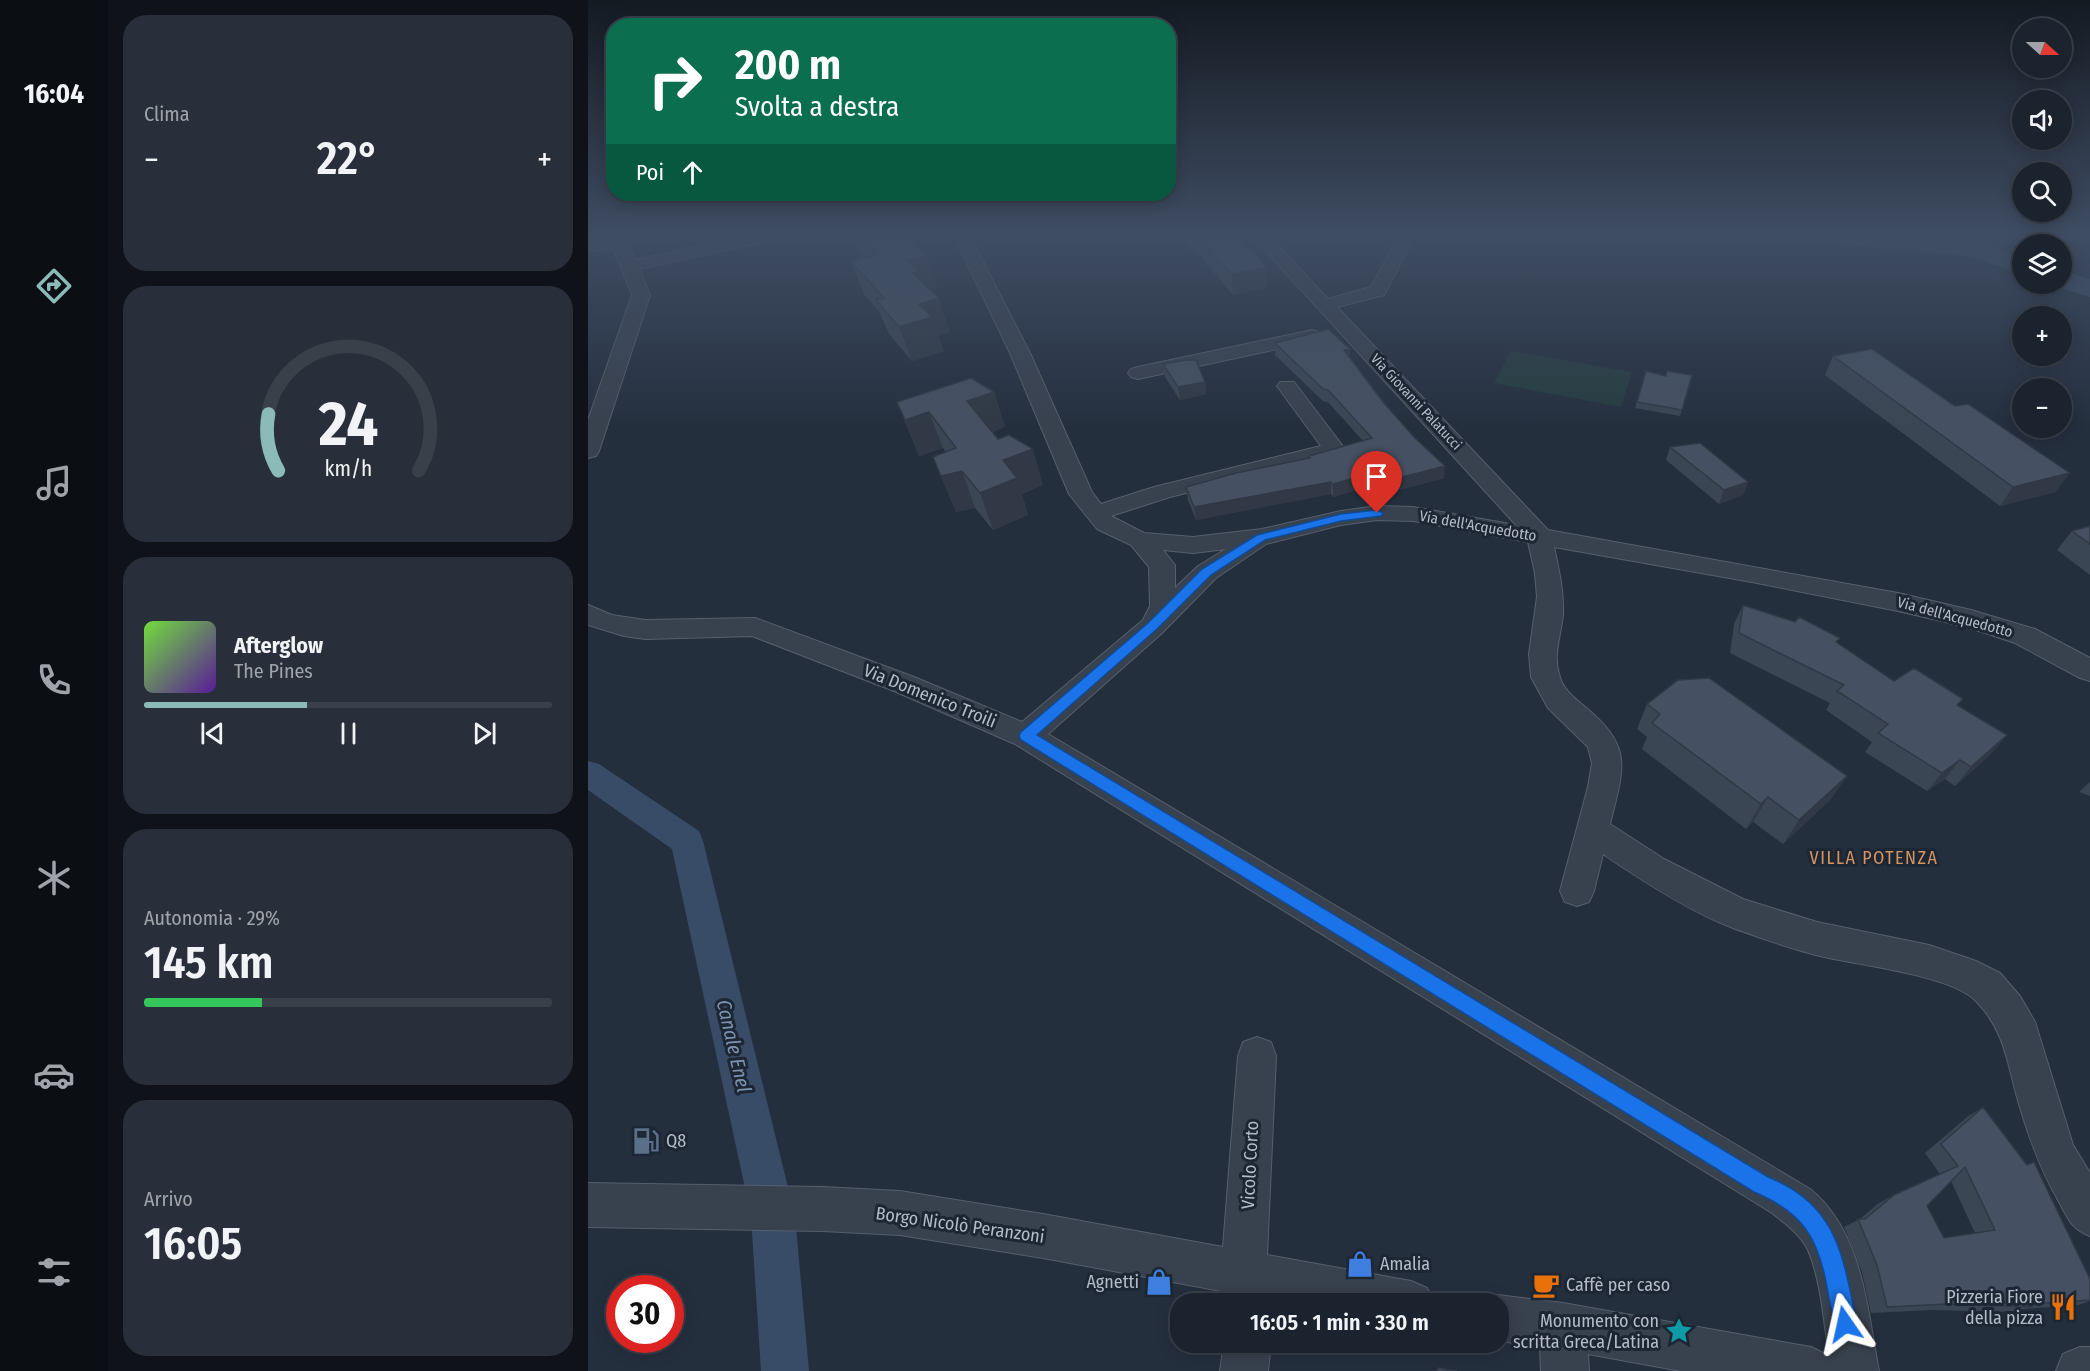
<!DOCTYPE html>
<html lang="it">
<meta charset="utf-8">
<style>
:root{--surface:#1b232e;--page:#282f3a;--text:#f1f3f6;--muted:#a0a4aa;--line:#39404a;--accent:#8bbbb9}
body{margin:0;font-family:"Fira Sans Condensed",sans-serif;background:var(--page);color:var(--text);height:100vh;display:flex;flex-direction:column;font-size:22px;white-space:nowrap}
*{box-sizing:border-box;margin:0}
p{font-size:20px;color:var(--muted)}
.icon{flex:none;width:33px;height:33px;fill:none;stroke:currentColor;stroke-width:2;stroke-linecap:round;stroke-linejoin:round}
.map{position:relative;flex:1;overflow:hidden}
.side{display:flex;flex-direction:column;gap:15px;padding:15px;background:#0f1319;width:480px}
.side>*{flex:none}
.banner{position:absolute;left:18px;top:18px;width:570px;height:183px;border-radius:24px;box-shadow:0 3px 15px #0003,0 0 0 2px var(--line);background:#0b6e4f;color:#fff;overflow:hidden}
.needle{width:39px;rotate:111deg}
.controls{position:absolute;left:1424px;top:18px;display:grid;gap:12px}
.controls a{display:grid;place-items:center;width:60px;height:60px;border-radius:50%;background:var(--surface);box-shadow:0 3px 15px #0003,0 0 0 2px var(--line);font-size:30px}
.speed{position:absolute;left:18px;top:1275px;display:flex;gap:12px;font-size:30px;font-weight:700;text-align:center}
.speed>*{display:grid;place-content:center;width:78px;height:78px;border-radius:50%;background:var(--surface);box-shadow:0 3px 15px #0003,0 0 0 2px var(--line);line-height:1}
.speed .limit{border:9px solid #d22;background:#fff;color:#111}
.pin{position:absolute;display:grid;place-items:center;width:51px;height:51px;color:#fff;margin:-62px -26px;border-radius:50% 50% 50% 0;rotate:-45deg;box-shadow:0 0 6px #0007}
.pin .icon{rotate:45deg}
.me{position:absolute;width:66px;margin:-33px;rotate:349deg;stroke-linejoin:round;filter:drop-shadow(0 0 4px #0008)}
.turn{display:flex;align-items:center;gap:21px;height:126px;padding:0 30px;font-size:27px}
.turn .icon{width:78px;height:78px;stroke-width:2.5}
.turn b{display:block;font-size:42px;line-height:51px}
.then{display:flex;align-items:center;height:57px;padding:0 30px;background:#0003;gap:12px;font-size:22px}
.big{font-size:45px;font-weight:600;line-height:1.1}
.side .card{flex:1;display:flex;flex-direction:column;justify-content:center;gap:9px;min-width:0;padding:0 21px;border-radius:24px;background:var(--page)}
.side .dial{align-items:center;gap:0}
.dial svg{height:156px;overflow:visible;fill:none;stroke:var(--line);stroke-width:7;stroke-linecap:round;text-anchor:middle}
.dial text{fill:var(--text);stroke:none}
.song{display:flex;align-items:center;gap:18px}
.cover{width:72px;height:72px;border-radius:9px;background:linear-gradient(135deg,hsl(100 70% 55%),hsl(270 70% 35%))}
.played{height:6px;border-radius:3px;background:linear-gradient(90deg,var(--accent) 40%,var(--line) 40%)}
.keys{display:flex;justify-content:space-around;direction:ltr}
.heat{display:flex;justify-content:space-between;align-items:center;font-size:33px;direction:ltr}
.charge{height:9px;border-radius:4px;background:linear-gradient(90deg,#34c759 29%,var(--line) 0)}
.trip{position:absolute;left:582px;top:1293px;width:339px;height:60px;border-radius:24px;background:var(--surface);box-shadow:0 3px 15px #0003,0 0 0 2px var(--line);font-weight:600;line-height:60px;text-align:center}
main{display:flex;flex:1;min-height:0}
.tabs{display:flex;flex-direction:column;width:108px;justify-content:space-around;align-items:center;background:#0b0e12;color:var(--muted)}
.tabs .icon{width:42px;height:42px}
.tabs .selected{color:var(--accent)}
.tabs b{font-size:27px;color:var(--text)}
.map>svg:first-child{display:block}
.green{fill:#263c3f}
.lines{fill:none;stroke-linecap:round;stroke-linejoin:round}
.canal{fill:#394c67;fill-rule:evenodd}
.river{fill:#394c67;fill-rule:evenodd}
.minor-casing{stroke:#565f6c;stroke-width:2}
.minor{fill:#38414e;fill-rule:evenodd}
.wall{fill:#3b4654;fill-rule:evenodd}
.shaded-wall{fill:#303945}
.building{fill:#455162;stroke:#303945;stroke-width:1.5;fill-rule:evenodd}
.route{fill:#1a73e8;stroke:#114b97;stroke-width:1.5}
.labels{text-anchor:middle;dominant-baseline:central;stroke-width:6;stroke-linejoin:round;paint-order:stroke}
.far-street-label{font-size:14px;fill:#b4bcc9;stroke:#1d2633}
.street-label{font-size:15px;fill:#b4bcc9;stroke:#1d2633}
.near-street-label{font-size:18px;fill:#b4bcc9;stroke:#1d2633}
.quarter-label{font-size:18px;letter-spacing:1.5px;fill:#d59563;stroke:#1d2633}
.near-poi-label{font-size:18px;fill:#b4bcc9;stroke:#1d2633;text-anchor:start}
.near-water-label{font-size:20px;font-style:italic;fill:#7c92b1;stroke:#1d2633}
</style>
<main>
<nav class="tabs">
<b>16:04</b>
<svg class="icon selected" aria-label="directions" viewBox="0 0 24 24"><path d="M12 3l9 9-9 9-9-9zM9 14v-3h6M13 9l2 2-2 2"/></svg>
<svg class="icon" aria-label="music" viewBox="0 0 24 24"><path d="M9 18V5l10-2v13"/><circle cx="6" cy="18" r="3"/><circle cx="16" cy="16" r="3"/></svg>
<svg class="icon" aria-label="phone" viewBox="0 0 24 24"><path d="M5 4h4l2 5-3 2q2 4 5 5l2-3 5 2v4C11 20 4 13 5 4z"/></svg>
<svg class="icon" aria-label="climate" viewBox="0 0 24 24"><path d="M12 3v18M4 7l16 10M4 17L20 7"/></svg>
<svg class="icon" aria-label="car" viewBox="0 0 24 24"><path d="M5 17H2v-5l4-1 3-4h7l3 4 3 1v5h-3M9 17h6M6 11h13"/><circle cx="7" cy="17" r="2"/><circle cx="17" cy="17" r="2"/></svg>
<svg class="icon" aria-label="filters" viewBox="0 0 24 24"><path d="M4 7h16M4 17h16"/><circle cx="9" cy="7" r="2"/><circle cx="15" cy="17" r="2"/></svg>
</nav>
<section class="side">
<div class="card"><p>Clima</p>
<div class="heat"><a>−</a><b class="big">22°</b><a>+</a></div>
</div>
<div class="card dial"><svg viewBox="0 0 100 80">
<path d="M14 69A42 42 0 1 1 86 69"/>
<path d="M14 69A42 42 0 0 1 9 40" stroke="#8bbbb9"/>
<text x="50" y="56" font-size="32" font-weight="700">24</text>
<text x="50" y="72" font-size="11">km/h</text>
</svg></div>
<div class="card">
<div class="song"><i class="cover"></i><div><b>Afterglow</b><p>The Pines</p></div></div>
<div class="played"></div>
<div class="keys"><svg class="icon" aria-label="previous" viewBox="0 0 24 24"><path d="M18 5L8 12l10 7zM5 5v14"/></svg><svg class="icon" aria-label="pause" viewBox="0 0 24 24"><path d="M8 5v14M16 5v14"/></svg><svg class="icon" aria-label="next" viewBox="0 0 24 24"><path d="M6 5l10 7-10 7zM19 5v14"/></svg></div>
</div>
<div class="card"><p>Autonomia · 29%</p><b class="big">145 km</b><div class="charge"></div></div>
<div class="card"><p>Arrivo</p><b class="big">16:05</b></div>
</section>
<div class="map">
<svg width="1502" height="1371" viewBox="0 0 1502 1371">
<rect width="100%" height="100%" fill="#242f3e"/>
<path class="green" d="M 923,351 L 1044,372 L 1033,407 L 906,383 Z"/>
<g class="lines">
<path class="canal" d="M 0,761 L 11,764 L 111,831 L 115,841 L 207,1216 L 221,1371 L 173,1371 L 163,1216 L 84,849 L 0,790 Z"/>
<path class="river" d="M 1235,236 L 1343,236 L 1379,239 L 1434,256 L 1434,273 L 1376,255 L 1248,244 L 1239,242 Z
M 1473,270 L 1502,279 L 1502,297 L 1463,285 L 1462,284 L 1473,284 Z"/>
<defs>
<path id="minor" d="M 25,236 L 41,236 L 39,242 L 47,260 L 159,236 L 188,236 L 180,241 L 51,269 L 62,295 L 11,451 L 8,456 L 0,458 L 0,420 L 44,295 L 25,248 L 0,252 L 0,242 L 24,238 Z
M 366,236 L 382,236 L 442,353 L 504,492 L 513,504 L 566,487 L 733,446 L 689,386 L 692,382 L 706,382 L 757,449 L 754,454 L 582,497 L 523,516 L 556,533 L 605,537 L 674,529 L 753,511 L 789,506 L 825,507 L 928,525 L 664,236 L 681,236 L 740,299 L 783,287 L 811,236 L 827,236 L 796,295 L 749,307 L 960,530 L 1310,593 L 1383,610 L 1447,629 L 1502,658 L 1502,681 L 1492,678 L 1427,643 L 1379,627 L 1310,611 L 1164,582 L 966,547 C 971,570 976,591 975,615 C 973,635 965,654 971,674 C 974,688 985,697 996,706 C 1046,747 1036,767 1022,824 L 1076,859 L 1155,899 L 1229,922 L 1341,945 L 1388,961 L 1412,973 L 1432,996 L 1447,1022 L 1485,1145 L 1502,1173 L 1502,1236 C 1482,1228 1480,1218 1470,1200 C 1452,1169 1441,1138 1431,1104 C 1419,1064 1418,1032 1388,1001 C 1363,975 1269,965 1232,956 C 1203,949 1173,938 1145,928 C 1102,912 1053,880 1015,854 L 1006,891 L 1001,902 L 989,906 L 977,902 L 972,891 L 1000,787 L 1004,763 L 1000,747 L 960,708 L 943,677 L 941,654 L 949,597 L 947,573 L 940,542 L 825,521 L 789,520 L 753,525 L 678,544 L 628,578 L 574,633 L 460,734 L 1222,1189 C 1275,1232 1279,1309 1291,1371 L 1093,1371 L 1000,1354 L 1001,1371 L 953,1371 L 952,1346 L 910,1341 L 910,1304 L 893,1304 L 894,1302 L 910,1295 L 975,1303 L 1223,1347 L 1241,1356 C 1236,1324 1233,1280 1220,1250 C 1213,1235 1197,1223 1184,1213 L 427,744 L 306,691 L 164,636 L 57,639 L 36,636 L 0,625 L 0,605 L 24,615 L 57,620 L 167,618 L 326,677 L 434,722 L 555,620 L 562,606 L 561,567 L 543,545 L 509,529 L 481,494 L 422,353 ZM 638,549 L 610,566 L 587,588 L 587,565 L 575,550 L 605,553 Z
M 724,330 L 731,332 L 733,336 L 731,340 L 550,379 L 543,377 L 540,373 L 543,369 L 550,367 Z
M 669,1037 L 683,1042 L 688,1056 L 679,1255 L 823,1281 L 839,1288 L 846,1304 L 688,1302 L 688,1304 L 642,1304 L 644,1293 L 455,1258 L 312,1235 L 234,1231 L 0,1227 L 0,1183 L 234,1187 L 312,1191 L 455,1214 L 635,1247 L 650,1056 L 655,1042 Z
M 636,1342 L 683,1342 L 680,1371 L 632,1371 Z
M 1492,1347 L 1502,1347 L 1502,1371 L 1468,1371 L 1475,1354 Z"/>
</defs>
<use href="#minor" class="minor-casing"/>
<use href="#minor" class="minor"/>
</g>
<path class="wall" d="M 264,236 L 320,236 L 321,240 L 338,256 L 349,288 L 342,290 L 362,332 L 350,336 L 356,351 L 324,361 L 301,334 L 292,313 L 276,294 L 263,261 L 275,258 L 271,253 Z
M 402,236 L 445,236 L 407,247 Z
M 588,236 L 650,236 L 678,267 L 679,287 L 645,295 L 611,255 Z
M 687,343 L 762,349 L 762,358 L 856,478 L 810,490 L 801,480 L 745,497 L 743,494 L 608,520 L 600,500 L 598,487 L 721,459 L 721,456 L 775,441 L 740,402 L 735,401 L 687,355 Z
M 1245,356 L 1468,492 L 1412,506 L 1237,375 Z
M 575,364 L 617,382 L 618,394 L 592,400 L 577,377 Z
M 1058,371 L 1078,376 L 1104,375 L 1092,416 L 1047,408 Z
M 406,392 L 417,427 L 404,432 L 455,485 L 434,494 L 440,515 L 405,530 L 387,508 L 368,512 L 345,457 L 358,452 L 355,448 L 331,456 L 309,402 Z
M 1082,447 L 1160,482 L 1155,495 L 1131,504 L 1078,460 Z
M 1502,526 L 1502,575 L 1469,550 L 1484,531 Z
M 1155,605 L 1249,643 L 1306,681 L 1369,706 L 1419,735 L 1403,754 L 1367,786 L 1357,779 L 1339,791 L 1277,752 L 1284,742 L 1238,710 L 1242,703 L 1142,653 L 1146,624 Z
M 1059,704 L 1259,776 L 1242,800 L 1195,844 L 1165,822 L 1158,829 L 1054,749 L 1059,737 L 1049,729 Z
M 1502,782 L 1502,796 L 1491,792 Z
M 1395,1107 L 1502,1279 L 1502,1301 L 1490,1305 L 1435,1309 L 1424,1312 L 1343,1310 L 1283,1313 L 1274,1272 L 1256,1227 L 1272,1219 L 1291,1203 L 1306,1195 L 1352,1174 L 1337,1153 L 1379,1117 ZM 1363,1181 L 1387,1233 L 1356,1238 L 1339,1206 Z"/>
<path class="shaded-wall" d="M 315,236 L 320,236 L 328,258 L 338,256 L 349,288 L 338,291 L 351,298 L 362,332 L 350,336 L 356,351 L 324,361 L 311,327 L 331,304 L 319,260 Z
M 404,236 L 445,236 L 407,247 Z
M 678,267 L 679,287 L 645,295 L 644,274 Z
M 762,349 L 762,361 L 756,350 Z
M 617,382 L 618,394 L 592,400 L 590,387 Z
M 406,392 L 417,427 L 391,437 L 379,401 Z
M 341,412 L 355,448 L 331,456 L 317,420 Z
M 445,449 L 455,485 L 434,494 L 440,515 L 405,530 L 392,493 L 415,460 Z
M 857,466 L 856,478 L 810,490 L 811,478 Z
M 801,468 L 801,480 L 745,497 L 745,484 Z
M 374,471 L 387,508 L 368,512 L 353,476 Z
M 1482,473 L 1468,492 L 1412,506 L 1425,487 Z
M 743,482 L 743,494 L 608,520 L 606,507 Z
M 1160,482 L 1155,495 L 1131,504 L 1136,490 Z
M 1419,735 L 1403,754 L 1367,786 L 1383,767 Z
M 1372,760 L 1357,779 L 1339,791 L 1354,773 Z
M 1259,776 L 1242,800 L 1195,844 L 1211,820 Z
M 1180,797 L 1165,822 L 1158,829 L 1173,804 Z"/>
<path class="building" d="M 271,236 L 317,236 L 338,256 L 319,260 L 331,272 L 325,273 L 351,298 L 331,304 L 344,317 L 311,327 L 288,300 L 296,298 L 263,261 L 288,255 Z
M 609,236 L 650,236 L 678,267 L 644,274 Z
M 740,329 L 762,349 L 756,350 L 795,402 L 827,438 L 857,466 L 811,478 L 801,468 L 745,484 L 743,482 L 606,507 L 598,487 L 648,473 L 722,458 L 721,456 L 784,438 L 740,390 L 735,389 L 687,343 Z
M 1284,349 L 1367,406 L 1380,404 L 1482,473 L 1425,487 L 1245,356 Z
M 598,360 L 608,360 L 617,382 L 590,387 L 575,364 Z
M 1058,371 L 1078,376 L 1079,371 L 1104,375 L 1094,410 L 1049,402 Z
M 383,378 L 406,392 L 379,401 L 410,439 L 421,435 L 445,449 L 415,460 L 429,478 L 392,493 L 374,471 L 353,476 L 345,457 L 368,448 L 341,412 L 317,420 L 309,402 Z
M 1112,443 L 1160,482 L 1136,490 L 1082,447 Z
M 1502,526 L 1502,544 L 1484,531 Z
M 1155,605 L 1207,622 L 1211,617 L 1252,638 L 1248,642 L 1306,681 L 1326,668 L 1375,699 L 1369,705 L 1419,735 L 1383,767 L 1372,760 L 1354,773 L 1290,733 L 1300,724 L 1249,691 L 1256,685 L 1151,633 Z
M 1121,678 L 1259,776 L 1211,820 L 1180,797 L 1173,804 L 1064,723 L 1072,714 L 1059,704 L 1090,680 Z
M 1395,1107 L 1439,1165 L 1446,1162 L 1502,1279 L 1502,1300 L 1443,1304 L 1444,1307 L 1361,1304 L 1299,1307 L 1289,1265 L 1270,1219 L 1277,1219 L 1306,1195 L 1370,1166 L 1353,1144 ZM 1377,1167 L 1407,1230 L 1356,1238 L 1339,1206 Z
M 850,1368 L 869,1371 L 849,1371 Z"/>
<linearGradient id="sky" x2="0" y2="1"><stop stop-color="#141a22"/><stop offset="0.55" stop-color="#3f4d63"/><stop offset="1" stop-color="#3f4d63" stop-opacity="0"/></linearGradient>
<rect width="1502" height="428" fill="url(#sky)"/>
<path class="route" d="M 789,510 L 795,513 L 793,516 L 753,521 L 677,540 L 623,575 L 569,629 L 449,735 L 1180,1177 C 1251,1205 1255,1258 1269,1324 L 1265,1332 L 1257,1336 L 1250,1332 C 1244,1318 1242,1302 1239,1287 C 1230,1237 1214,1212 1166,1192 L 433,740 L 431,736 L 433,732 L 560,623 L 614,569 L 669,535 L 753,514 Z"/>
<defs>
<symbol id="fuel-bare" viewBox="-9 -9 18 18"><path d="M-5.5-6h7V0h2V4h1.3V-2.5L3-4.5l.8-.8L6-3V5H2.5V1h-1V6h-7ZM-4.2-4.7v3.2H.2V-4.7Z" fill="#5c6f8a" stroke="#1d2633" stroke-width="2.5" paint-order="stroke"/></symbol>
<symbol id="shop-bare" viewBox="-9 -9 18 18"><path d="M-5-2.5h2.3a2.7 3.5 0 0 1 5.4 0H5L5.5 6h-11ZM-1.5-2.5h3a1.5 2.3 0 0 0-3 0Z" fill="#3f7fe0" stroke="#1d2633" stroke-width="2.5" paint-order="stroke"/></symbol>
<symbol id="cafe-bare" viewBox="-9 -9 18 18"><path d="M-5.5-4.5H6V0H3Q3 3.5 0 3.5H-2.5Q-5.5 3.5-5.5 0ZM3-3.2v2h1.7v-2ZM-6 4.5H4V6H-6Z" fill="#e8710a" stroke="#1d2633" stroke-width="2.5" paint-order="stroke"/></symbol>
<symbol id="restaurant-bare" viewBox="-9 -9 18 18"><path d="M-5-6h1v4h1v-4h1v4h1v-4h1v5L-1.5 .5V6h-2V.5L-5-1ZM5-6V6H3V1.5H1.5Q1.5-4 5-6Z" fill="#e8710a" stroke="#1d2633" stroke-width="2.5" paint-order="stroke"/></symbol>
<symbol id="sight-bare" viewBox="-9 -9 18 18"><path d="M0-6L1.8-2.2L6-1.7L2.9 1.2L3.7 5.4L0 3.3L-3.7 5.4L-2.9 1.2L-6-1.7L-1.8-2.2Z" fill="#0f9aa8" stroke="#1d2633" stroke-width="2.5" paint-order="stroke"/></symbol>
</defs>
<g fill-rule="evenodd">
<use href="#fuel-bare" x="39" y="1122" width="38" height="38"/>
<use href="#shop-bare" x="753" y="1245" width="38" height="38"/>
<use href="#shop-bare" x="552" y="1263" width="38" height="38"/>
<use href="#cafe-bare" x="939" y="1266" width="38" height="38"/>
<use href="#restaurant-bare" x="1456" y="1288" width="38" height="38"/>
<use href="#sight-bare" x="1072" y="1312" width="38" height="38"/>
</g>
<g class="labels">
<g class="far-street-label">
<text transform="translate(828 402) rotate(47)">Via Giovanni Palatucci</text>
</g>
<g class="street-label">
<text transform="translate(890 526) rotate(10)">Via dell'Acquedotto</text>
<text transform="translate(1367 617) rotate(15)">Via dell'Acquedotto</text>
</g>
<g class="near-street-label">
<text transform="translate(342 696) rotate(22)">Via Domenico Troili</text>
<text transform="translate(662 1165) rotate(-87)">Vicolo Corto</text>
<text transform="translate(372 1225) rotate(8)">Borgo Nicolò Peranzoni</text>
</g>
<g class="quarter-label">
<text x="1286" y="858">VILLA POTENZA</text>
</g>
<g class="near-poi-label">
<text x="78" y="1141">Q8</text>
<text x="792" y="1264">Amalia</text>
<text x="551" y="1282" text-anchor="end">Agnetti</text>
<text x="978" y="1285">Caffè per caso</text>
<text x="1455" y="1297" text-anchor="end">Pizzeria Fiore<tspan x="1455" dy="21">della pizza</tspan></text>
<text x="1071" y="1321" text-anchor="end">Monumento con<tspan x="1071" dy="21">scritta Greca/Latina</tspan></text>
</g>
<g class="near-water-label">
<text transform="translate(146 1046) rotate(77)">Canale Enel</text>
</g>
</g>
</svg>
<div class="controls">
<a><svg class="needle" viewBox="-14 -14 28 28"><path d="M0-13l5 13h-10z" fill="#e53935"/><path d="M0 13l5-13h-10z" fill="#a0a4aa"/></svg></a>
<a><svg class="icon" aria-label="sound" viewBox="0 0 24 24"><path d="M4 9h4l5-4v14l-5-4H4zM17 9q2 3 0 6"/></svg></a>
<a><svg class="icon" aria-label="search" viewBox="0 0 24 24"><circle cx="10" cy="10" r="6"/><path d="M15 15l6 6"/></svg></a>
<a><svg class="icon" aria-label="layers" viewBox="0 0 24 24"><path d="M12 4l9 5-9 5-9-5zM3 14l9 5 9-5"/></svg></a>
<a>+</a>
<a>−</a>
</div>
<div class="speed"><div class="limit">30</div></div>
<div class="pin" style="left:789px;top:513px;background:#d93025"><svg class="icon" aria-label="arrive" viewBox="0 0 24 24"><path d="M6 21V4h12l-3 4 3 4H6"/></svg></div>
<svg class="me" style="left:1257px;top:1324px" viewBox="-20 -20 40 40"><path d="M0-17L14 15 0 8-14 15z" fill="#1a73e8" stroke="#fff" stroke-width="4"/></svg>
<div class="trip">16:05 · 1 min · 330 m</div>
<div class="banner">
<div class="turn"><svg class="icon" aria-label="right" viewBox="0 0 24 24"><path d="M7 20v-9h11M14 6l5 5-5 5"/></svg><div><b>200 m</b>Svolta a destra</div></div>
<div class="then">Poi<svg class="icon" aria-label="ahead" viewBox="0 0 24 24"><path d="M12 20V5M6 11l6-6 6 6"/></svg></div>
</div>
</div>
</main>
